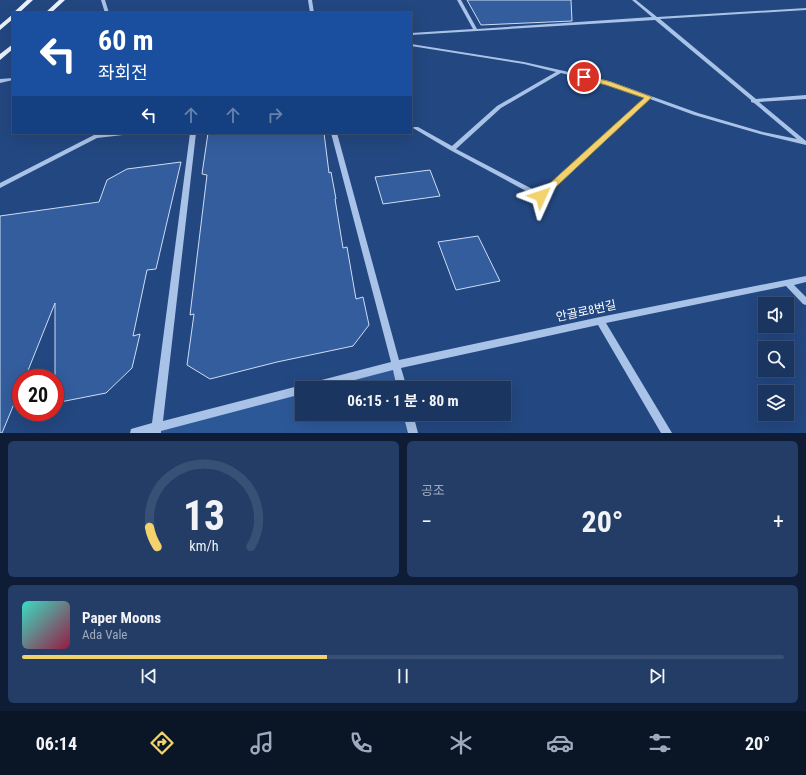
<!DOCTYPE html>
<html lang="ko">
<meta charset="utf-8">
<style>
:root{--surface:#1a3560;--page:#233d66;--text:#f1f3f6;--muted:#9fabbd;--line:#385075;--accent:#f2d26c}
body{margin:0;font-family:"Roboto Condensed","Noto Sans KR",sans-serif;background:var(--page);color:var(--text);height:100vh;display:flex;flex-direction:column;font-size:15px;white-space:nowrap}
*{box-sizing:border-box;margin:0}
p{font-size:13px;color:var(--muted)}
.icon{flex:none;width:22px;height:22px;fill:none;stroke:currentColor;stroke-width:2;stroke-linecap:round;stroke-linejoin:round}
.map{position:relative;height:433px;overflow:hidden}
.panel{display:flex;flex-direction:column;gap:8px;padding:8px;background:#0e1d35;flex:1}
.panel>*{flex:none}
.guide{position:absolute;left:12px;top:12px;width:400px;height:122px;border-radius:0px;box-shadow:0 4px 16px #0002,0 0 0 1px var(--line);background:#1a4fa0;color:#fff;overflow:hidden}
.fabs{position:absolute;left:758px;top:297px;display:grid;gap:8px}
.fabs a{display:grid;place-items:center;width:36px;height:36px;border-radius:0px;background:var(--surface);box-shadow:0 4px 16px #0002,0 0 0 1px var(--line);font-size:20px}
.speed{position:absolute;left:12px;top:369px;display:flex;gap:8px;font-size:20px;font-weight:700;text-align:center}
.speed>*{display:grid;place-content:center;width:52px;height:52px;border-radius:50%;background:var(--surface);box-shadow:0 4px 16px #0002,0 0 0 1px var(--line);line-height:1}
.speed .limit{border:6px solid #d22;background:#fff;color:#111}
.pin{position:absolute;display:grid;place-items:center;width:34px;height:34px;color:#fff;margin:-17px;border:2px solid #fff;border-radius:50%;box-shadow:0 1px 4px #0007}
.me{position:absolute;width:44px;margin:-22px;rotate:48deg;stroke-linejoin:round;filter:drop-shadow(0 0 3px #0008)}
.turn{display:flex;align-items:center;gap:14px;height:84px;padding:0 20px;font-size:18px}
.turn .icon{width:52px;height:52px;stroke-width:2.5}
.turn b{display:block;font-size:28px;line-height:34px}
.lanes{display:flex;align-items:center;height:38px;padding:0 20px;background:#0003;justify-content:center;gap:20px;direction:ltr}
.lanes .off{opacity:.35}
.big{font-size:30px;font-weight:700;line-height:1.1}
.panel .widget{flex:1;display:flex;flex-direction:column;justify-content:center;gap:6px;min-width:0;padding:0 14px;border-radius:6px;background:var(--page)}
.panel .dial{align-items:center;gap:0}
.dial svg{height:104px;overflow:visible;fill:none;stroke:var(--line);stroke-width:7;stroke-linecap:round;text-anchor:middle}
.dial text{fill:var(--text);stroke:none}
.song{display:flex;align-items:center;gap:12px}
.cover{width:48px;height:48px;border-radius:6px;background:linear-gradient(135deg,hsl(170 70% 55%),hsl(340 70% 35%))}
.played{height:4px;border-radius:2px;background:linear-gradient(90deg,var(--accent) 40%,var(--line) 40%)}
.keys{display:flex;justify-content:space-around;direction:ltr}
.heat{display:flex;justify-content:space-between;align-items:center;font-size:22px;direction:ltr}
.panel .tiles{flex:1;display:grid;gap:8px;grid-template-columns:1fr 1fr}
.widget:last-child{grid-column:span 2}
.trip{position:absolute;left:295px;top:381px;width:216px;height:40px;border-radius:0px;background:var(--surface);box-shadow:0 4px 16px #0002,0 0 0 1px var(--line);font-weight:700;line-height:40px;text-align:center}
.menu{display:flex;height:64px;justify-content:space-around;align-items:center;background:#0a1526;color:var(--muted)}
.menu .icon{width:28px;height:28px}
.menu .on{color:var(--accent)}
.menu b{font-size:18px;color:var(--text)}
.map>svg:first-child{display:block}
.green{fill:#2d5898}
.building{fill:#335d9d;stroke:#cdddf5}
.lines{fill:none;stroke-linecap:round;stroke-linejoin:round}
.minor{fill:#a9c2e7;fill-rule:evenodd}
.major{fill:#ebf1fd;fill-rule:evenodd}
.route{fill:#f2d26c;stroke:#9d8846}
.labels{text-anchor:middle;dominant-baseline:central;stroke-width:4;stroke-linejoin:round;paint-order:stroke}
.near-street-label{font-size:12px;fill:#fff;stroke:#234780}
</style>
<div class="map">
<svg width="806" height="433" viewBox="0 0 806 433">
<rect width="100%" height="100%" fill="#234780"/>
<path class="green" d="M 396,365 L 402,388 L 307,388 Z
M 302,389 L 302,414 L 408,414 L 413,433 L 156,433 L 156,428 Z"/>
<path class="building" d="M 467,0 L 571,0 L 572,21 L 481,25 Z
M 208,133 L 324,133 L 329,173 L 331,172 L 336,199 L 335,199 L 343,248 L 347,247 L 356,299 L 363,297 L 369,325 L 353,346 L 277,362 L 210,379 L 187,365 L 194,314 L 190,315 L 207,175 L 202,174 Z
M 181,162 L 156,269 L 147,270 L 133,336 L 140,334 L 132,368 L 106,393 L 55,403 L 55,303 L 25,378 L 21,378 L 21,387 L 2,433 L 0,433 L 0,216 L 99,202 L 107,180 L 127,169 Z
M 430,170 L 440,196 L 383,204 L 375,177 Z
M 478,236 L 500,281 L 456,290 L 438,242 Z"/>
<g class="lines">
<path class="minor" d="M 101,0 L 105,0 L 109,13 L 105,13 Z
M 308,0 L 312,0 L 314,13 L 310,13 Z
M 457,0 L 461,0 L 477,29 L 652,17 L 632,0 L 636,0 L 657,17 L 806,8 L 806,10 L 660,19 L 756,99 L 806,95 L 806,99 L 759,102 L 806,141 L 806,145 L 760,134 L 694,115 L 650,99 L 543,198 L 539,198 L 450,150 L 413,128 L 414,127 L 418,127 L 452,146 L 497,106 L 556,72 L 524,64 L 411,46 L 411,44 L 524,62 L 609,81 L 698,113 L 763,132 L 797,139 L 754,103 L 751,102 L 751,100 L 655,20 L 411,35 L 411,33 L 473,29 ZM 561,73 L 607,84 L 645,98 L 540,193 L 456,149 L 501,108 Z
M 13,78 L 13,80 L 0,83 L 0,79 Z
M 107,133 L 126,133 L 123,135 L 97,138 L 0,188 L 0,183 L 94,135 Z
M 190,133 L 196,133 L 163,421 L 391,362 L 331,133 L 337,133 L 399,360 L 600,317 L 806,276 L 806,282 L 794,285 L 806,297 L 806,305 L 803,304 L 786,286 L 606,323 L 672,433 L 661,433 L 598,325 L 401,368 L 407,388 L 397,388 L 393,370 L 324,388 L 302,388 L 302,394 L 161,431 L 161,433 L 130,433 L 131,429 L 152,423 Z
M 403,414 L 413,414 L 418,433 L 408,433 Z"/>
<path class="major" d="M 27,0 L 33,0 L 19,13 L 13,13 Z
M 59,0 L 65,0 L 51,13 L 45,13 Z
M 13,14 L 13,19 L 0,30 L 0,25 Z
M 13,44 L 13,49 L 0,60 L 0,54 Z"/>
</g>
<path class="route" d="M 584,75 L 611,82 L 652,97 L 544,198 L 538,198 L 537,196 L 538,194 L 644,98 L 606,85 L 582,79 L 582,76 Z"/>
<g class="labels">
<g class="near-street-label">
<text transform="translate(586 311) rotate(-12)">안골로8번길</text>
</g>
</g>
</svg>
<div class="fabs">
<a><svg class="icon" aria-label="sound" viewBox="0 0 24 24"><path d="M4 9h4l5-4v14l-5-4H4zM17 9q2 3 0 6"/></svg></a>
<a><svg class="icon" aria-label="search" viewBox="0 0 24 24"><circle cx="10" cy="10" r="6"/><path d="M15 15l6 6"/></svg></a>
<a><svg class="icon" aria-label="layers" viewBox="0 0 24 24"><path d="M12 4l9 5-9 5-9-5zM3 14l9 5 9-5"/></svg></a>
</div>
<div class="speed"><div class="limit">20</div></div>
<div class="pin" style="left:584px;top:77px;background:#d93025"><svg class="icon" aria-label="arrive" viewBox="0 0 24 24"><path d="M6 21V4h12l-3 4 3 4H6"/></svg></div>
<svg class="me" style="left:541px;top:196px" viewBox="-20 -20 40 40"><path d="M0-17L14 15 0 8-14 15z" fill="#f2d26c" stroke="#fff" stroke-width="4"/></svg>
<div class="trip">06:15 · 1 분 · 80 m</div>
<div class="guide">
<div class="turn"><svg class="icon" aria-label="left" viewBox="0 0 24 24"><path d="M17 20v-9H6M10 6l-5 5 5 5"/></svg><div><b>60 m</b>좌회전</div></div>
<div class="lanes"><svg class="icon" aria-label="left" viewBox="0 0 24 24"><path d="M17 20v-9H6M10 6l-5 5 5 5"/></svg><svg class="icon off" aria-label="ahead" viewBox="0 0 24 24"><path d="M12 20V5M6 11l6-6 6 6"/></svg><svg class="icon off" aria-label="ahead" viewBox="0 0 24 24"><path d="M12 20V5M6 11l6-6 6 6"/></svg><svg class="icon off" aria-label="right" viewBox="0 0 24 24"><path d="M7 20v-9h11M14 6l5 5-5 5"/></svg></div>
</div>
</div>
<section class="panel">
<div class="tiles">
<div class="widget dial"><svg viewBox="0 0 100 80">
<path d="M14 69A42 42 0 1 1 86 69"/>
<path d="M14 69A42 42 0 0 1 8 54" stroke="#f2d26c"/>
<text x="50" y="56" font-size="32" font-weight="700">13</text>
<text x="50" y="72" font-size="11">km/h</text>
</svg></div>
<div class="widget"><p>공조</p>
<div class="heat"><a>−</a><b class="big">20°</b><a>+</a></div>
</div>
<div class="widget">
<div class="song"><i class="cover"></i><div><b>Paper Moons</b><p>Ada Vale</p></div></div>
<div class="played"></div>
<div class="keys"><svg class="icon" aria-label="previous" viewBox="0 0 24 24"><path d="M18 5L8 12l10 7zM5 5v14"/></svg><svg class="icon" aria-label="pause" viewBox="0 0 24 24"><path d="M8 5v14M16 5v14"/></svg><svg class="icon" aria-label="next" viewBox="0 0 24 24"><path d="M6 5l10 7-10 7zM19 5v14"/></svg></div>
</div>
</div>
</section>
<nav class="menu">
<b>06:14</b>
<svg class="icon on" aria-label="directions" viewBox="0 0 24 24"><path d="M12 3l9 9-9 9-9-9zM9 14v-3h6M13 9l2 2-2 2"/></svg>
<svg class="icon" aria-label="music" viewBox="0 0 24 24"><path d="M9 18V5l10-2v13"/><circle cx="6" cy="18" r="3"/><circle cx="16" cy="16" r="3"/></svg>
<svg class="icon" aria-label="phone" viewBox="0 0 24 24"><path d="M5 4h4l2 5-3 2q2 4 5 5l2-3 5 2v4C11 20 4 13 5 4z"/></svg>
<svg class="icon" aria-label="climate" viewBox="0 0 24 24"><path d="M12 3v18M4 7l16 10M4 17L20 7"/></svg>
<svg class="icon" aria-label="car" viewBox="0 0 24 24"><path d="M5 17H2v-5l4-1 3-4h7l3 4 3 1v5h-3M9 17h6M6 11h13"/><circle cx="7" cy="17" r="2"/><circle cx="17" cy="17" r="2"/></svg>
<svg class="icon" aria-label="filters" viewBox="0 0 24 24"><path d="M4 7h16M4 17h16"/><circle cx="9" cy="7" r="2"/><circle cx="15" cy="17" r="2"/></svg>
<b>20°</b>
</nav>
